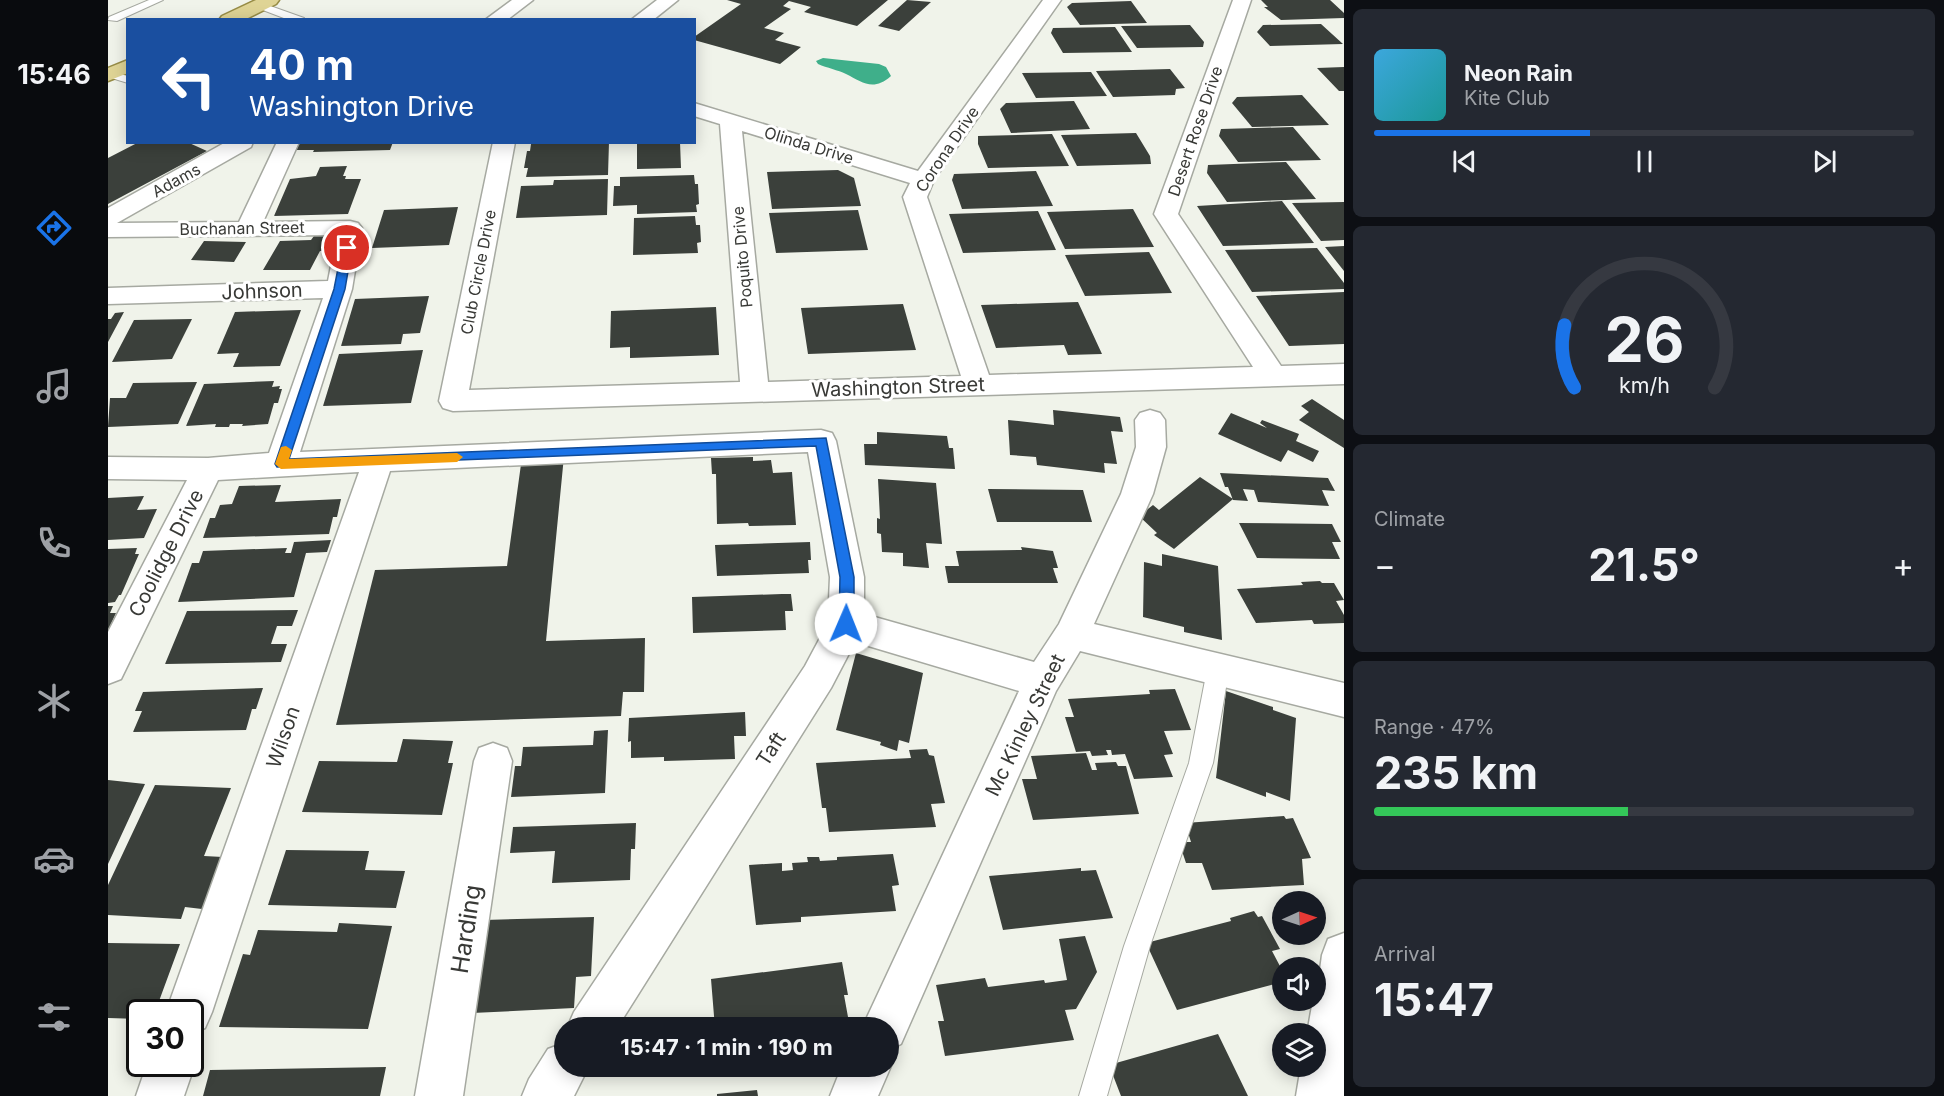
<!DOCTYPE html>
<meta charset="utf-8">
<style>
:root{--surface:#171b24;--page:#242831;--text:#f1f3f6;--muted:#9ea1a6;--line:#363941;--accent:#1a73e8}
body{margin:0;font-family:Inter,sans-serif;background:var(--page);color:var(--text);height:100vh;display:flex;flex-direction:column;font-size:22px;white-space:nowrap}
*{box-sizing:border-box;margin:0}
p{font-size:20px;color:var(--muted)}
.icon{flex:none;width:33px;height:33px;fill:none;stroke:currentColor;stroke-width:2;stroke-linecap:round;stroke-linejoin:round}
.map{position:relative;flex:1;overflow:hidden}
.details{display:flex;flex-direction:column;gap:9px;padding:9px;background:#0d0f14;width:600px}
.details>*{flex:none}
.hud{position:absolute;left:18px;top:18px;width:570px;height:126px;border-radius:0px;box-shadow:0 3px 15px #0003;background:#1a4fa0;color:#fff;overflow:hidden}
.needle{width:39px;rotate:87deg}
.tools{position:absolute;left:1164px;top:891px;display:grid;gap:12px}
.tools a{display:grid;place-items:center;width:54px;height:54px;border-radius:50%;background:var(--surface);box-shadow:0 3px 15px #0003;font-size:30px}
.speed{position:absolute;left:18px;top:999px;display:flex;gap:12px;font-size:30px;font-weight:700;text-align:center}
.speed>*{display:grid;place-content:center;width:78px;height:78px;border-radius:50%;background:var(--surface);box-shadow:0 3px 15px #0003;line-height:1}
.speed .limit{border:3px solid #111;border-radius:9px;background:#fff;color:#111}
.pin{position:absolute;display:grid;place-items:center;width:51px;height:51px;color:#fff;margin:-26px;border:3px solid #fff;border-radius:50%;box-shadow:0 2px 6px #0007}
.me{position:absolute;width:66px;margin:-33px;rotate:1deg;stroke-linejoin:round;filter:drop-shadow(0 0 4px #0008)}
.turn{display:flex;align-items:center;gap:21px;height:126px;padding:0 24px;font-size:27px}
.turn .icon{width:78px;height:78px;stroke-width:2.5}
.turn b{display:block;font-size:42px;line-height:51px}
.big{font-size:45px;font-weight:700;line-height:1.1}
.details .card{flex:1;display:flex;flex-direction:column;justify-content:center;gap:9px;min-width:0;padding:0 21px;border-radius:9px;background:var(--page)}
.details .dial{align-items:center;gap:0}
.dial svg{height:156px;overflow:visible;fill:none;stroke:var(--line);stroke-width:7;stroke-linecap:round;text-anchor:middle}
.dial text{fill:var(--text);stroke:none}
.song{display:flex;align-items:center;gap:18px}
.cover{width:72px;height:72px;border-radius:9px;background:linear-gradient(135deg,hsl(200 70% 55%),hsl(180 70% 35%))}
.played{height:6px;border-radius:3px;background:linear-gradient(90deg,var(--accent) 40%,var(--line) 40%)}
.keys{display:flex;justify-content:space-around;direction:ltr}
.heat{display:flex;justify-content:space-between;align-items:center;font-size:33px;direction:ltr}
.charge{height:9px;border-radius:4px;background:linear-gradient(90deg,#34c759 47%,var(--line) 0)}
.trip{position:absolute;left:446px;top:1017px;width:345px;height:60px;border-radius:30px;background:var(--surface);box-shadow:0 3px 15px #0003;font-weight:700;line-height:60px;text-align:center}
main{display:flex;flex:1;min-height:0}
.tab-bar{display:flex;flex-direction:column;width:108px;justify-content:space-around;align-items:center;background:#090b0e;color:var(--muted)}
.tab-bar .icon{width:42px;height:42px}
.tab-bar .on{color:var(--accent)}
.tab-bar b{font-size:27px;color:var(--text)}
.map>svg:first-child{display:block}
.water{fill:#3faf8a}
.building{fill:#3b403b}
.lines{fill:none;stroke-linecap:round;stroke-linejoin:round}
.service-casing{stroke:#a6a9a1;stroke-width:2}
.minor-casing{stroke:#a6a9a1;stroke-width:3}
.primary-casing{stroke:#978c46;stroke-width:3}
.service{fill:#fff;fill-rule:evenodd}
.minor{fill:#fff;fill-rule:evenodd}
.primary{fill:#dfd495;fill-rule:evenodd}
.route{fill:#1a73e8;stroke:#114b97;stroke-width:1.5}
.slow{fill:#f59e0b}
.labels{text-anchor:middle;dominant-baseline:central;stroke-width:6;stroke-linejoin:round;paint-order:stroke}
.far-street-label{font-size:16px;fill:#383936;stroke:#fff}
.street-label{font-size:20px;fill:#383936;stroke:#fff}
.near-street-label{font-size:24px;fill:#383936;stroke:#fff}
</style>
<main>
<nav class="tab-bar">
<b>15:46</b>
<svg class="icon on" aria-label="directions" viewBox="0 0 24 24"><path d="M12 3l9 9-9 9-9-9zM9 14v-3h6M13 9l2 2-2 2"/></svg>
<svg class="icon" aria-label="music" viewBox="0 0 24 24"><path d="M9 18V5l10-2v13"/><circle cx="6" cy="18" r="3"/><circle cx="16" cy="16" r="3"/></svg>
<svg class="icon" aria-label="phone" viewBox="0 0 24 24"><path d="M5 4h4l2 5-3 2q2 4 5 5l2-3 5 2v4C11 20 4 13 5 4z"/></svg>
<svg class="icon" aria-label="climate" viewBox="0 0 24 24"><path d="M12 3v18M4 7l16 10M4 17L20 7"/></svg>
<svg class="icon" aria-label="car" viewBox="0 0 24 24"><path d="M5 17H2v-5l4-1 3-4h7l3 4 3 1v5h-3M9 17h6M6 11h13"/><circle cx="7" cy="17" r="2"/><circle cx="17" cy="17" r="2"/></svg>
<svg class="icon" aria-label="filters" viewBox="0 0 24 24"><path d="M4 7h16M4 17h16"/><circle cx="9" cy="7" r="2"/><circle cx="15" cy="17" r="2"/></svg>
</nav>
<div class="map">
<svg width="1236" height="1096" viewBox="0 0 1236 1096">
<rect width="100%" height="100%" fill="#f0f3ea"/>
<path class="water" d="M 715,58 L 771,64 L 778,67 L 783,76 C 765,92 754,82 738,74 C 730,70 719,68 710,64 L 708,61 Z"/>
<path class="building" d="M 619,0 L 780,0 L 749,26 L 696,12 L 703,7 L 681,1 L 675,6 L 683,9 L 656,28 L 676,33 L 667,40 L 693,47 L 672,64 L 586,40 L 586,37 L 633,4 Z
M 799,0 L 823,2 L 791,31 L 770,26 Z
M 1153,0 L 1222,0 L 1236,13 L 1236,18 L 1173,20 L 1156,7 L 1160,7 Z
M 1023,1 L 1039,23 L 972,25 L 959,7 L 964,3 Z
M 1213,24 L 1235,44 L 1162,46 L 1149,32 L 1155,25 Z
M 1082,25 L 1096,42 L 1095,47 L 1029,48 L 1013,26 Z
M 1007,27 L 1024,52 L 955,53 L 943,33 L 945,28 Z
M 1236,67 L 1236,91 L 1231,91 L 1209,68 Z
M 1062,69 L 1077,88 L 1068,89 L 1067,95 L 1005,97 L 988,71 Z
M 983,72 L 999,96 L 928,98 L 914,73 Z
M 1194,95 L 1221,125 L 1144,127 L 1124,103 L 1129,97 Z
M 966,101 L 982,129 L 903,133 L 892,109 L 898,103 Z
M 1185,127 L 1213,160 L 1130,162 L 1111,136 L 1113,129 Z
M 1028,133 L 1042,156 L 1043,164 L 969,166 L 953,135 Z
M 944,134 L 961,166 L 880,168 L 870,144 L 870,136 Z
M 31,142 L 79,142 L 99,151 L 0,204 L 0,158 Z
M 188,142 L 285,142 L 282,150 L 205,152 L 206,150 L 185,150 Z
M 501,142 L 500,175 L 418,177 L 420,168 L 416,168 L 419,151 L 422,151 L 423,144 Z
M 529,142 L 572,142 L 573,168 L 529,169 Z
M 1178,162 L 1208,199 L 1119,202 L 1099,173 L 1100,165 Z
M 239,166 L 235,176 L 238,176 L 237,179 L 253,179 L 240,214 L 166,216 L 182,179 L 208,176 L 212,167 Z
M 730,170 L 746,178 L 753,206 L 664,209 L 659,172 Z
M 928,171 L 945,206 L 854,209 L 844,180 L 846,174 Z
M 586,175 L 587,184 L 590,184 L 591,204 L 588,205 L 589,212 L 529,214 L 529,205 L 505,206 L 506,186 L 512,186 L 512,177 Z
M 500,179 L 499,215 L 408,218 L 413,186 L 445,185 L 446,180 L 451,180 Z
M 1174,201 L 1206,243 L 1115,246 L 1089,206 Z
M 1236,202 L 1236,240 L 1213,241 L 1184,203 Z
M 350,207 L 341,245 L 264,248 L 276,210 Z
M 1025,209 L 1046,247 L 957,249 L 939,212 Z
M 750,210 L 760,250 L 668,253 L 661,213 Z
M 930,211 L 948,250 L 855,253 L 841,214 Z
M 587,216 L 588,225 L 592,225 L 593,242 L 589,243 L 590,253 L 525,255 L 526,218 Z
M 206,236 L 230,236 L 228,252 L 212,251 L 202,270 L 155,270 L 172,241 L 203,240 Z
M 96,241 L 138,242 L 126,262 L 83,260 Z
M 1236,246 L 1236,271 L 1217,247 Z
M 1209,248 L 1236,283 L 1236,289 L 1144,292 L 1117,250 Z
M 1041,252 L 1064,293 L 977,296 L 957,255 Z
M 1236,292 L 1236,344 L 1181,346 L 1148,296 Z
M 321,296 L 312,333 L 295,334 L 293,344 L 233,346 L 247,299 Z
M 970,302 L 994,354 L 960,355 L 956,345 L 888,348 L 873,305 Z
M 795,304 L 808,350 L 700,354 L 693,308 Z
M 608,307 L 611,355 L 522,358 L 522,347 L 502,348 L 503,311 Z
M 193,310 L 172,366 L 125,367 L 131,353 L 109,354 L 127,312 Z
M 16,312 L 0,342 L 0,319 L 3,319 L 7,313 Z
M 84,319 L 64,359 L 4,362 L 26,320 Z
M 315,350 L 303,403 L 215,406 L 231,354 Z
M 166,381 L 164,387 L 172,386 L 171,389 L 174,389 L 170,403 L 166,403 L 160,424 L 134,426 L 135,424 L 122,424 L 121,427 L 107,427 L 108,424 L 78,426 L 96,384 Z
M 89,382 L 70,424 L 0,427 L 2,398 L 18,398 L 25,383 Z
M 1204,399 L 1236,420 L 1236,448 L 1191,420 L 1201,412 L 1193,406 Z
M 945,410 L 1012,417 L 1015,432 L 1003,431 L 1009,464 L 996,463 L 997,473 L 929,465 L 928,457 L 902,455 L 900,420 L 946,425 Z
M 1123,413 L 1159,428 L 1152,423 L 1154,420 L 1191,434 L 1188,441 L 1211,451 L 1205,462 L 1180,450 L 1173,462 L 1110,434 Z
M 769,432 L 839,436 L 841,448 L 845,448 L 847,469 L 757,465 L 756,444 L 769,444 Z
M 456,456 L 438,641 L 537,638 L 536,692 L 515,692 L 513,716 L 228,725 L 267,570 L 399,566 L 414,457 Z
M 645,457 L 645,461 L 663,460 L 665,473 L 684,472 L 688,525 L 641,526 L 640,523 L 609,524 L 608,474 L 604,474 L 603,458 Z
M 1112,473 L 1220,478 L 1227,491 L 1214,490 L 1221,506 L 1150,502 L 1146,490 L 1135,489 L 1140,501 L 1125,500 L 1120,487 L 1117,487 Z
M 1092,477 L 1125,499 L 1066,549 L 1046,535 L 1049,533 L 1031,516 L 1045,505 L 1051,510 Z
M 770,479 L 828,483 L 834,544 L 818,543 L 821,568 L 795,566 L 795,553 L 774,552 L 773,534 L 769,533 L 769,518 L 772,519 Z
M 173,485 L 167,502 L 233,499 L 229,517 L 225,517 L 221,534 L 95,538 L 102,518 L 107,518 L 112,505 L 124,504 L 131,486 Z
M 880,489 L 975,490 L 984,522 L 889,522 Z
M 36,496 L 29,510 L 49,509 L 36,538 L 0,540 L 0,498 Z
M 1131,523 L 1224,524 L 1233,542 L 1224,542 L 1232,559 L 1149,558 Z
M 223,540 L 219,552 L 198,553 L 186,597 L 70,602 L 84,563 L 91,563 L 95,551 L 179,548 L 177,553 L 183,553 L 186,542 Z
M 702,542 L 703,560 L 700,560 L 701,573 L 609,576 L 607,545 Z
M 913,547 L 945,551 L 950,568 L 945,568 L 950,583 L 840,583 L 837,566 L 851,566 L 848,551 L 914,550 Z
M 29,548 L 27,554 L 31,554 L 13,595 L 11,595 L 7,602 L 0,603 L 0,549 Z
M 1054,554 L 1110,566 L 1114,640 L 1076,632 L 1076,627 L 1035,617 L 1036,562 L 1054,566 Z
M 1212,581 L 1214,583 L 1226,583 L 1236,600 L 1228,601 L 1236,615 L 1236,623 L 1206,624 L 1204,620 L 1148,623 L 1129,589 L 1195,585 L 1193,582 Z
M 674,594 L 683,594 L 685,611 L 677,611 L 678,630 L 585,633 L 584,597 Z
M 0,606 L 5,606 L 2,613 L 8,613 L 0,631 Z
M 190,610 L 184,626 L 169,626 L 163,644 L 179,644 L 173,662 L 57,664 L 79,611 Z
M 748,653 L 815,673 L 801,743 L 791,740 L 789,751 L 772,745 L 773,742 L 728,730 Z
M 155,688 L 148,709 L 144,709 L 138,730 L 25,732 L 34,711 L 27,711 L 35,692 Z
M 1067,689 L 1083,730 L 1056,731 L 1065,754 L 1056,755 L 1065,777 L 1026,779 L 1017,754 L 1004,755 L 1003,750 L 998,750 L 1000,755 L 984,756 L 982,751 L 968,752 L 957,717 L 966,717 L 960,699 L 1042,694 L 1041,690 Z
M 1118,691 L 1165,707 L 1165,710 L 1188,718 L 1182,801 L 1158,792 L 1158,797 L 1108,778 Z
M 637,712 L 638,736 L 626,736 L 627,759 L 556,761 L 556,757 L 523,758 L 523,741 L 520,742 L 521,718 Z
M 500,730 L 497,793 L 403,797 L 407,766 L 413,766 L 415,747 L 485,745 L 486,731 Z
M 295,739 L 345,741 L 340,763 L 345,763 L 334,815 L 194,812 L 211,761 L 289,762 Z
M 819,749 L 821,755 L 826,756 L 837,803 L 823,804 L 828,827 L 721,832 L 718,808 L 714,808 L 708,763 L 803,758 L 801,750 Z
M 978,753 L 984,770 L 989,770 L 987,763 L 1008,762 L 1010,766 L 1018,766 L 1031,814 L 925,820 L 914,779 L 929,779 L 923,756 Z
M 0,780 L 37,784 L 0,864 Z
M 47,785 L 123,788 L 96,856 L 115,857 L 94,909 L 77,907 L 73,919 L 0,915 L 0,885 Z
M 1176,816 L 1178,819 L 1185,818 L 1203,858 L 1194,859 L 1196,885 L 1104,890 L 1094,863 L 1078,863 L 1071,842 L 1083,842 L 1077,823 Z
M 528,823 L 527,849 L 523,849 L 522,880 L 444,883 L 447,851 L 402,853 L 405,827 Z
M 178,850 L 261,851 L 257,870 L 297,871 L 288,908 L 160,905 Z
M 785,854 L 791,885 L 784,886 L 788,911 L 693,917 L 693,922 L 648,925 L 641,865 L 674,863 L 674,871 L 685,870 L 684,863 L 700,862 L 699,857 L 711,857 L 712,861 L 729,860 L 729,857 Z
M 973,868 L 973,871 L 988,870 L 1005,918 L 895,930 L 881,876 Z
M 1146,911 L 1150,917 L 1154,916 L 1172,949 L 1164,951 L 1174,970 L 1174,982 L 1069,1010 L 1038,943 L 1123,921 L 1122,918 Z
M 486,917 L 483,976 L 468,977 L 466,1008 L 364,1013 L 376,920 Z
M 231,923 L 284,926 L 260,1029 L 111,1027 L 135,954 L 142,955 L 150,930 L 229,932 Z
M 977,936 L 989,972 L 968,1009 L 957,1010 L 966,1040 L 837,1056 L 830,1021 L 836,1021 L 828,985 L 877,978 L 880,987 L 936,980 L 937,983 L 959,980 L 951,939 Z
M 0,943 L 72,944 L 47,1012 L 32,1012 L 32,1019 L 0,1018 Z
M 734,962 L 740,995 L 736,995 L 740,1017 L 687,1025 L 687,1028 L 607,1028 L 603,979 Z
M 1110,1034 L 1140,1096 L 1013,1096 L 1001,1065 Z
M 278,1067 L 272,1096 L 95,1096 L 102,1070 Z
M 649,1090 L 650,1096 L 609,1096 L 609,1094 Z"/>
<g class="lines">
<defs>
<path id="service" d="M 41,0 L 55,0 L 9,21 L 0,20 L 1,17 Z
M 151,2 L 196,18 L 197,20 L 181,20 L 147,7 L 146,5 Z
M 0,71 L 20,76 L 20,83 L 0,77 Z
M 1110,661 L 1118,663 L 1121,670 L 1105,763 L 1042,946 L 999,1096 L 971,1096 L 1016,946 L 1081,763 L 1099,670 L 1102,663 Z"/>
<path id="minor" d="M 404,0 L 425,0 L 399,20 L 377,20 Z
M 549,0 L 570,0 L 545,20 L 523,20 Z
M 935,0 L 953,0 L 826,180 L 819,197 L 881,375 L 1145,367 L 1046,214 L 1125,0 L 1143,0 L 1070,214 L 1173,366 L 1236,364 L 1236,384 L 345,411 L 335,408 L 331,401 L 385,142 L 407,142 L 361,390 L 632,382 L 612,124 L 586,116 L 586,103 L 810,171 ZM 634,131 L 802,183 L 795,197 L 853,376 L 660,382 Z
M 118,142 L 145,142 L 143,147 L 9,223 L 131,222 L 169,142 L 191,142 L 155,222 L 242,221 L 250,223 L 254,228 L 244,289 L 192,452 L 713,430 L 724,433 L 728,441 L 756,577 L 756,614 L 926,662 L 951,624 L 1013,494 L 1028,447 L 1027,420 L 1032,413 L 1042,410 L 1052,413 L 1057,420 L 1058,447 L 1045,494 L 986,624 L 1236,683 L 1236,717 L 972,651 L 948,691 L 793,1044 L 780,1050 L 780,1028 L 754,1028 L 911,691 L 747,642 L 723,688 L 509,1028 L 459,1028 L 466,1012 L 697,666 L 720,623 L 722,577 L 700,452 L 282,471 L 104,1012 L 97,1028 L 82,1034 L 82,1012 L 58,1012 L 251,472 L 110,480 L 13,679 L 0,684 L 0,632 L 79,480 L 0,479 L 0,457 L 100,458 L 161,453 L 215,298 L 0,304 L 0,288 L 220,281 L 229,235 L 0,237 L 0,208 Z
M 385,743 L 399,748 L 404,761 L 355,1096 L 307,1096 L 366,761 L 371,748 Z
M 1236,933 L 1236,1096 L 1188,1096 L 1193,1066 L 1208,1066 L 1208,1034 L 1199,1034 L 1205,1000 L 1208,1000 L 1214,955 L 1220,939 Z
M 456,1043 L 456,1066 L 481,1066 L 466,1096 L 414,1096 L 421,1079 L 440,1049 Z
M 82,1054 L 87,1064 L 76,1096 L 28,1096 L 39,1064 L 82,1064 Z
M 780,1059 L 783,1066 L 770,1096 L 722,1096 L 734,1066 L 780,1066 Z"/>
<path id="primary" d="M 148,0 L 171,0 L 168,4 L 136,20 L 111,20 L 114,16 Z
M 20,60 L 20,73 L 0,81 L 0,68 Z"/>
</defs>
<use href="#service" class="service-casing"/>
<use href="#minor" class="minor-casing"/>
<use href="#primary" class="primary-casing"/>
<use href="#service" class="service"/>
<use href="#minor" class="minor"/>
<use href="#primary" class="primary"/>
</g>
<path class="route" d="M 239,245 L 244,248 L 237,289 L 181,459 L 718,438 L 746,577 L 746,624 L 743,629 L 738,630 L 733,629 L 731,624 L 732,577 L 708,446 L 169,467 L 167,464 L 226,289 L 234,248 Z"/>
<path class="slow" d="M 178,446 L 184,450 L 181,459 L 349,453 L 355,457 L 349,462 L 173,469 L 167,464 L 173,447 Z"/>
<g class="labels">
<g class="far-street-label">
<text transform="translate(1087 131) rotate(-71)">Desert Rose Drive</text>
<text transform="translate(701 145) rotate(17)">Olinda Drive</text>
<text transform="translate(839 149) rotate(-56)">Corona Drive</text>
<text transform="translate(68 180) rotate(-29)">Adams</text>
<text transform="translate(134 228) rotate(-1)">Buchanan Street</text>
<text transform="translate(634 257) rotate(-95)">Poquito Drive</text>
<text transform="translate(370 272) rotate(-79)">Club Circle Drive</text>
</g>
<g class="street-label">
<text transform="translate(154 291) rotate(-2)">Johnson</text>
<text transform="translate(790 387) rotate(-2)">Washington Street</text>
<text transform="translate(58 553) rotate(-63)">Coolidge Drive</text>
<text transform="translate(917 725) rotate(-64)">Mc Kinley Street</text>
<text transform="translate(175 737) rotate(-71)">Wilson</text>
<text transform="translate(663 749) rotate(-57)">Taft</text>
</g>
<g class="near-street-label">
<text transform="translate(358 929) rotate(-81)">Harding</text>
</g>
</g>
</svg>
<div class="tools">
<a><svg class="needle" viewBox="-14 -14 28 28"><path d="M0-13l5 13h-10z" fill="#e53935"/><path d="M0 13l5-13h-10z" fill="#9ea1a6"/></svg></a>
<a><svg class="icon" aria-label="sound" viewBox="0 0 24 24"><path d="M4 9h4l5-4v14l-5-4H4zM17 9q2 3 0 6"/></svg></a>
<a><svg class="icon" aria-label="layers" viewBox="0 0 24 24"><path d="M12 4l9 5-9 5-9-5zM3 14l9 5 9-5"/></svg></a>
</div>
<div class="speed"><div class="limit">30</div></div>
<div class="pin" style="left:239px;top:248px;background:#d93025"><svg class="icon" aria-label="arrive" viewBox="0 0 24 24"><path d="M6 21V4h12l-3 4 3 4H6"/></svg></div>
<svg class="me" style="left:738px;top:624px" viewBox="-20 -20 40 40"><circle r="19" fill="#fff"/><path d="M0-13L10 11 0 6-10 11z" fill="#1a73e8"/></svg>
<div class="trip">15:47 · 1 min · 190 m</div>
<div class="hud">
<div class="turn"><svg class="icon" aria-label="left" viewBox="0 0 24 24"><path d="M17 20v-9H6M10 6l-5 5 5 5"/></svg><div><b>40 m</b>Washington Drive</div></div>
</div>
</div>
<section class="details">
<div class="card">
<div class="song"><i class="cover"></i><div><b>Neon Rain</b><p>Kite Club</p></div></div>
<div class="played"></div>
<div class="keys"><svg class="icon" aria-label="previous" viewBox="0 0 24 24"><path d="M18 5L8 12l10 7zM5 5v14"/></svg><svg class="icon" aria-label="pause" viewBox="0 0 24 24"><path d="M8 5v14M16 5v14"/></svg><svg class="icon" aria-label="next" viewBox="0 0 24 24"><path d="M6 5l10 7-10 7zM19 5v14"/></svg></div>
</div>
<div class="card dial"><svg viewBox="0 0 100 80">
<path d="M14 69A42 42 0 1 1 86 69"/>
<path d="M14 69A42 42 0 0 1 9 37" stroke="#1a73e8"/>
<text x="50" y="56" font-size="32" font-weight="700">26</text>
<text x="50" y="72" font-size="11">km/h</text>
</svg></div>
<div class="card"><p>Climate</p>
<div class="heat"><a>−</a><b class="big">21.5°</b><a>+</a></div>
</div>
<div class="card"><p>Range · 47%</p><b class="big">235 km</b><div class="charge"></div></div>
<div class="card"><p>Arrival</p><b class="big">15:47</b></div>
</section>
</main>
